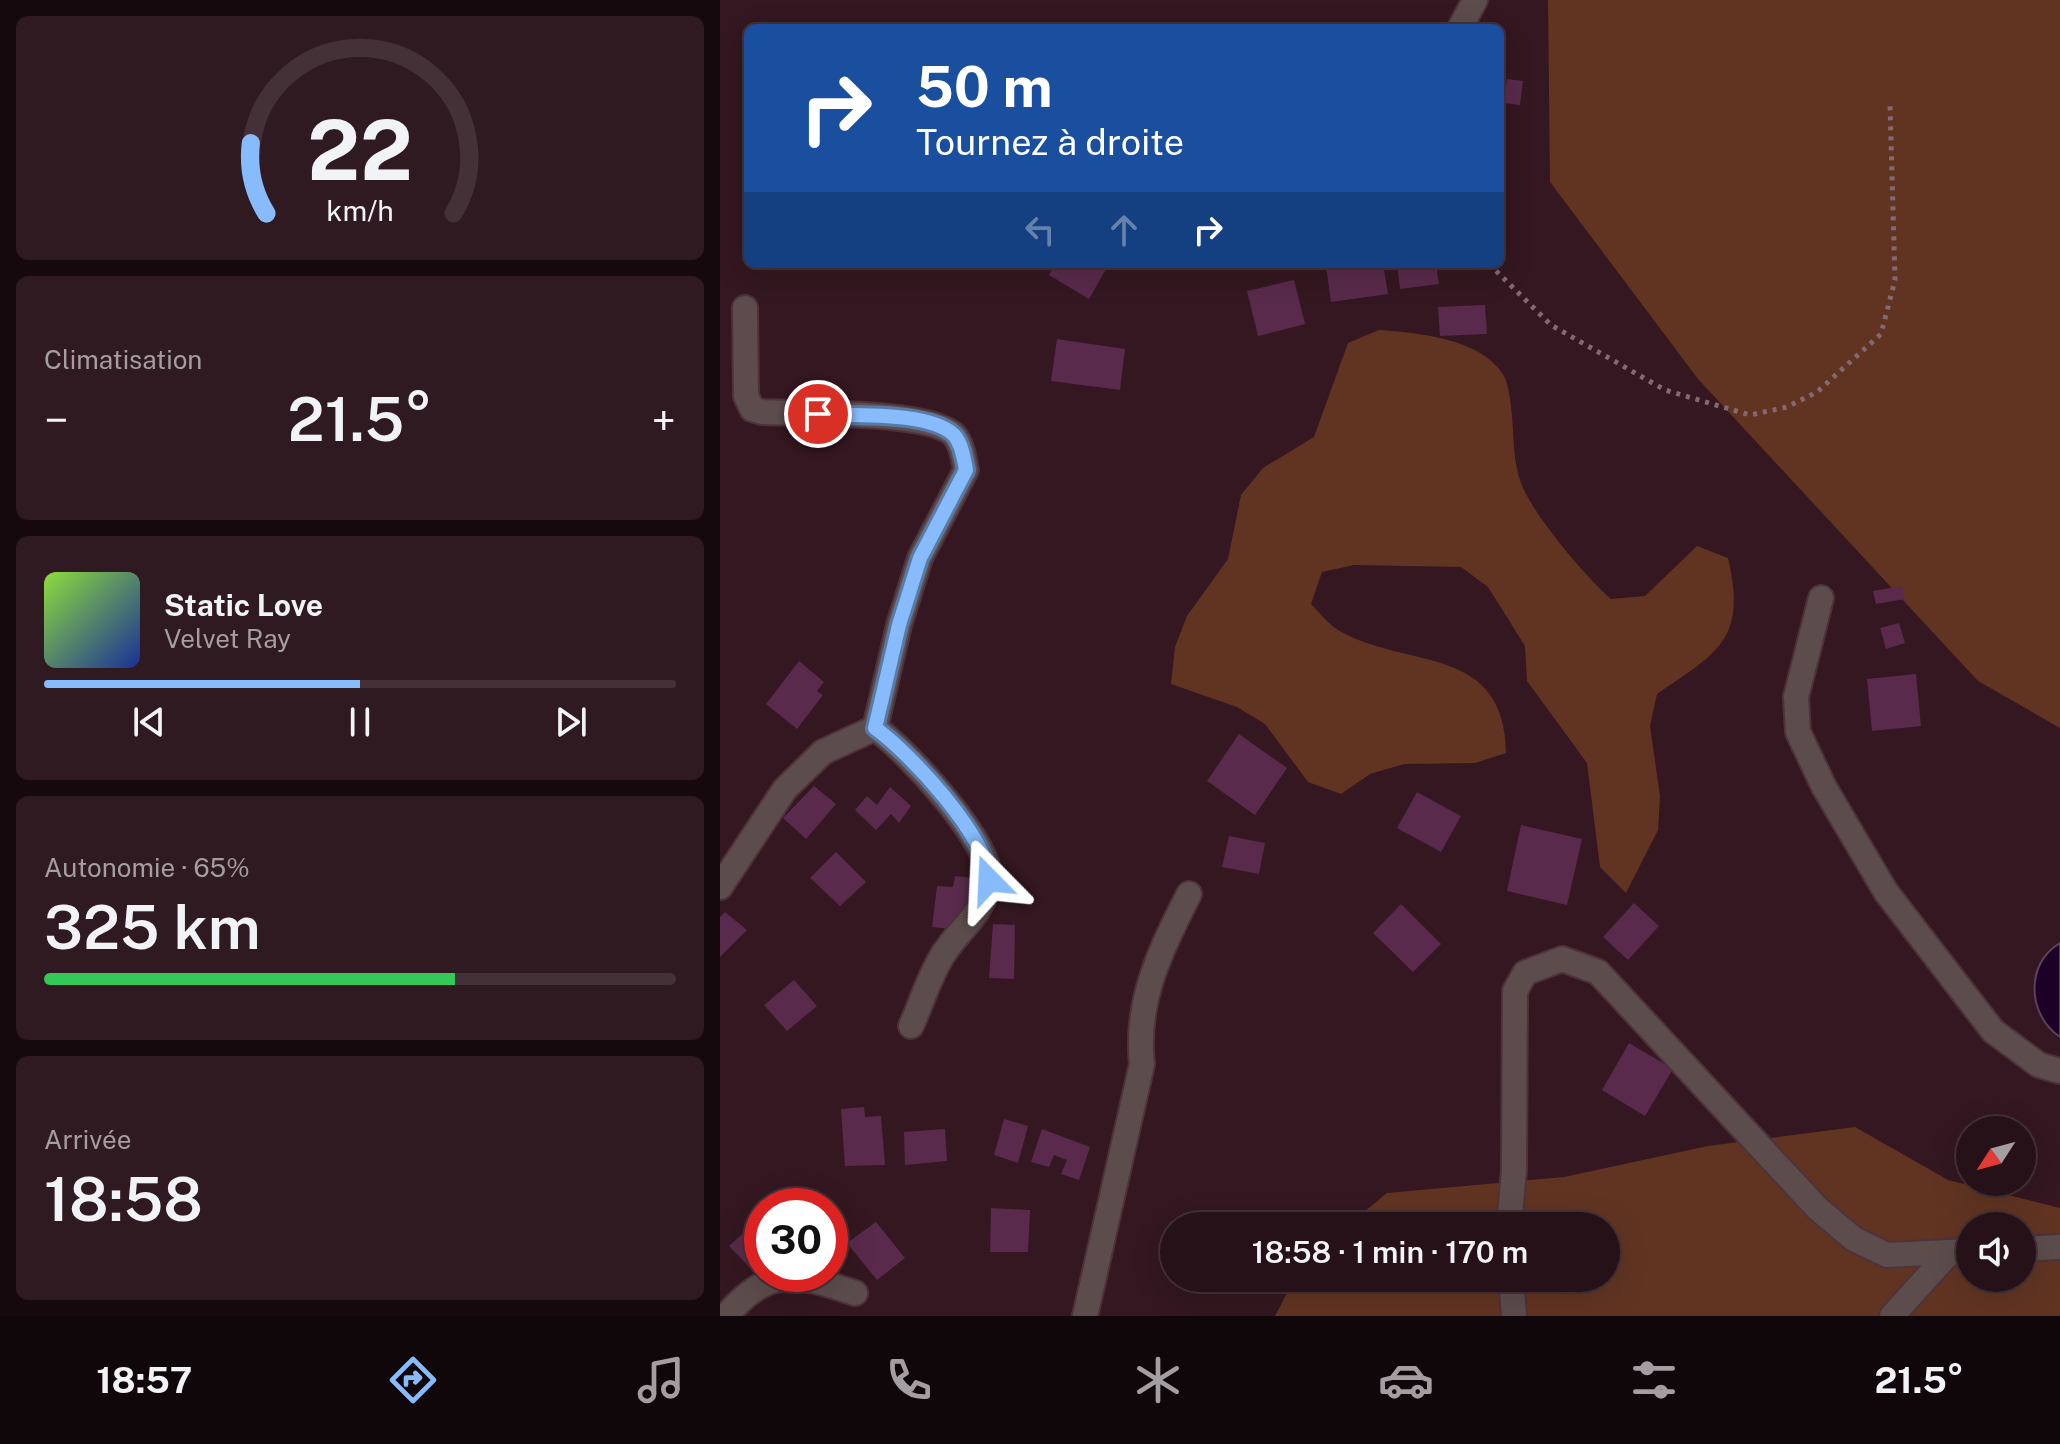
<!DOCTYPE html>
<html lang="fr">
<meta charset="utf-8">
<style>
:root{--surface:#271118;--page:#2f1a21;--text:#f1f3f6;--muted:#a49da2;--line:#433137;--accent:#87bbfc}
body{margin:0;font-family:"Public Sans",sans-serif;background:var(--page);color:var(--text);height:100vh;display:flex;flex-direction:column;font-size:30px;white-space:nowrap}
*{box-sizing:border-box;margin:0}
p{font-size:26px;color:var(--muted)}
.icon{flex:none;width:44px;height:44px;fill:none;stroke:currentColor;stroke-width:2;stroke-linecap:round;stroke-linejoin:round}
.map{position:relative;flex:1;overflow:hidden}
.panel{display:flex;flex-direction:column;gap:16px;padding:16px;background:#15090d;width:720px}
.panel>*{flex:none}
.guide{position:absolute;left:24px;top:24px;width:760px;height:244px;border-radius:12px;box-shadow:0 8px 32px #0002,0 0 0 2px var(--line);background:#1a4fa0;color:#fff;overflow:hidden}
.needle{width:52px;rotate:234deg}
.tools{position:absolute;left:1236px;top:1116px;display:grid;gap:16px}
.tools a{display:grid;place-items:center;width:80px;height:80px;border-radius:50%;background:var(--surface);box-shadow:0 8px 32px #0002,0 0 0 2px var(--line);font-size:40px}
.speed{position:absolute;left:24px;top:1188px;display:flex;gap:16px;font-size:40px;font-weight:700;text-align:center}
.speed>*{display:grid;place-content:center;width:104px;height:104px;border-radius:50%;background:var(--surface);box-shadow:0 8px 32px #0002,0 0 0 2px var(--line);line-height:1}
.speed .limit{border:12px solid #d22;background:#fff;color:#111}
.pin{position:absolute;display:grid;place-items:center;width:68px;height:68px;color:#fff;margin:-34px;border:4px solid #fff;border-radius:50%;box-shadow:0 2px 8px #0007}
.me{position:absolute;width:88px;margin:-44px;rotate:339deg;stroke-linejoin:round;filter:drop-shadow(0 0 6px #0008)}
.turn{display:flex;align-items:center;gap:28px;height:168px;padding:0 40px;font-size:36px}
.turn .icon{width:104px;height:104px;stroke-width:2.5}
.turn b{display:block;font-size:56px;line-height:68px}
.lanes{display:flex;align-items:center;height:76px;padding:0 40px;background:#0003;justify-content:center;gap:40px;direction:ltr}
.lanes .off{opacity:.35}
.big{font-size:60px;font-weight:600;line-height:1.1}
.panel .card{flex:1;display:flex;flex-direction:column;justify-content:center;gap:12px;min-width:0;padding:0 28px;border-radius:12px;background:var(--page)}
.panel .dial{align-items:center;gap:0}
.dial svg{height:208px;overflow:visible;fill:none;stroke:var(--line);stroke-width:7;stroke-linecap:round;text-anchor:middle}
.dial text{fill:var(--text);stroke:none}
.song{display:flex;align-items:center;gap:24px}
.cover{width:96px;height:96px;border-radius:12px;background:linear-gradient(135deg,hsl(90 70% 55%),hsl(230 70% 35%))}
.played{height:8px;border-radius:4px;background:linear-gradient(90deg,var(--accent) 50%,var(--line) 50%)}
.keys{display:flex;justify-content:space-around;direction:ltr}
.heat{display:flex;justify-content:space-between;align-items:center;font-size:44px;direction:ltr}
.charge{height:12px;border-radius:6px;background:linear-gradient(90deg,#34c759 65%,var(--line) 0)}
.trip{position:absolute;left:440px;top:1212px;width:460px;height:80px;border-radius:40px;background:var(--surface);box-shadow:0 8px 32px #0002,0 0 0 2px var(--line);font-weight:600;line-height:80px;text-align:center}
.menu{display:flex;height:128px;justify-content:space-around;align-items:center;background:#10070a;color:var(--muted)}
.menu .icon{width:56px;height:56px}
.menu .on{color:var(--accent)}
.menu b{font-size:36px;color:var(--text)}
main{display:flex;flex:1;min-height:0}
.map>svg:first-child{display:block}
.green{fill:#613422;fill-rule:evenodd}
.water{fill:#1d0026;stroke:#5c415e;stroke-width:2}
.building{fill:#592a4b}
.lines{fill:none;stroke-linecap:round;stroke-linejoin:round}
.minor-casing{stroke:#4e323b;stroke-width:28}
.path{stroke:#836971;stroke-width:5;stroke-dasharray:4 6;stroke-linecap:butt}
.minor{stroke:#5c4d4c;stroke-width:24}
.route-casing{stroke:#587aa4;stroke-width:20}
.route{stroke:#87bbfc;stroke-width:14}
</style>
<main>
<section class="panel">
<div class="card dial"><svg viewBox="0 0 100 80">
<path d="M14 69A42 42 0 1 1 86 69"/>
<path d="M14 69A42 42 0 0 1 8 42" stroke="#87bbfc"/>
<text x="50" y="56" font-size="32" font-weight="700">22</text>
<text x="50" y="72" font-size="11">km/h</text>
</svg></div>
<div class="card"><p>Climatisation</p>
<div class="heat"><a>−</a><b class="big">21.5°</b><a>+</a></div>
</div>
<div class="card">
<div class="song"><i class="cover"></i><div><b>Static Love</b><p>Velvet Ray</p></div></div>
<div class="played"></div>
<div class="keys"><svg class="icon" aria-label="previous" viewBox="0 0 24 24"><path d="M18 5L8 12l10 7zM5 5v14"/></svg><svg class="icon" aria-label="pause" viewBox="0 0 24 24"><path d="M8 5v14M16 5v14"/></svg><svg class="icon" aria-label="next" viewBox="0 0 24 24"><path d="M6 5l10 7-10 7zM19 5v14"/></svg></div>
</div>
<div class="card"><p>Autonomie · 65%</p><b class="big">325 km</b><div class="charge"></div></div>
<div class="card"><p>Arrivée</p><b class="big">18:58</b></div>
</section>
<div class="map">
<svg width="1340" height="1316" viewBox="0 0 1340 1316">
<rect width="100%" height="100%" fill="#341720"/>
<path class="green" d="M 828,0 L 1340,0 L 1340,728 L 1258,681 L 978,379 L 830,182 Z
M 659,330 C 698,333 759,338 783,374 C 789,384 791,405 792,416 C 794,439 793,461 801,483 C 813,515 865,576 891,599 L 925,596 L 977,546 L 1008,558 C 1027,639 999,652 937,694 L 930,726 L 940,796 L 938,830 L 906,893 L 880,867 L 867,763 L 807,681 L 805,646 L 768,587 L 741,567 L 634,565 L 602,572 L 591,604 C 599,612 608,624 618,630 C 686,670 785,643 786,753 L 755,763 L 684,764 L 650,774 L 621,794 L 588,782 L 545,724 L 517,707 L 451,684 L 455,647 L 467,616 L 508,559 L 521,495 L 543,468 L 594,437 L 628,343 Z
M 1135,1127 L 1228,1180 L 1340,1208 L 1340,1316 L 555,1316 L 575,1278 L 886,1278 L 886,1226 L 627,1226 L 667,1193 L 844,1177 L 988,1146 ZM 1250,1226 L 1302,1226 L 1302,1278 L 1250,1278 Z"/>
<path class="water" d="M 1340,943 L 1340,1037 C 1307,1015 1305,963 1340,943 Z"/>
<path class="building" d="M 787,79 L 803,81 L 800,105 L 784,103 Z
M 335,264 L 389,264 L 369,299 L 329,275 Z
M 663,264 L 668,294 L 611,302 L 606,266 Z
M 677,264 L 716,264 L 719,284 L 680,289 Z
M 574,280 L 585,324 L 538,336 L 527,291 Z
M 765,305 L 767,334 L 720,336 L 718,307 Z
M 337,339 L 405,349 L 400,390 L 331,381 Z
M 1182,586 L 1185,599 L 1156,604 L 1153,591 Z
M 1179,623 L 1185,643 L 1166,649 L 1160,628 Z
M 79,661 L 104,682 L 97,691 L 103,695 L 77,729 L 46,704 Z
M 1196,674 L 1201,726 L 1152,731 L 1147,679 Z
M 519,734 L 567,768 L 535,815 L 487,781 Z
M 94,786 L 116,804 L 86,839 L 63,818 Z
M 170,787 L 191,806 L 179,823 L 171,814 L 156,830 L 135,810 L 147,796 L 157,805 Z
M 697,792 L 741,816 L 721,852 L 677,828 Z
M 801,825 L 862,839 L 847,905 L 787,891 Z
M 509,836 L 545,843 L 539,874 L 502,867 Z
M 116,852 L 146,882 L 120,906 L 90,878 Z
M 235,876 L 254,878 L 253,893 L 240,930 L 212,927 L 217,886 L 233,887 Z
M 914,903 L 939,926 L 908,960 L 883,937 Z
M 681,904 L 721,944 L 693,972 L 653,933 Z
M 5,912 L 27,930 L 0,957 L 0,917 Z
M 273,924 L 295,925 L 294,979 L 269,978 Z
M 74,980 L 97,1006 L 67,1031 L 44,1005 Z
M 909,1043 L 953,1069 L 925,1116 L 882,1090 Z
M 144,1107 L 145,1117 L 161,1116 L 165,1165 L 125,1166 L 121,1109 Z
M 284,1119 L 308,1126 L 298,1163 L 274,1155 Z
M 225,1129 L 227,1161 L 185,1165 L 184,1132 Z
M 322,1129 L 370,1147 L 359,1180 L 341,1174 L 347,1160 L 334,1155 L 329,1167 L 311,1162 Z
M 271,1208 L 310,1210 L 308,1252 L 270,1252 Z
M 36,1222 L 42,1229 L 42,1267 L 35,1273 L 9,1246 Z
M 156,1222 L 185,1258 L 157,1280 L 127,1243 Z"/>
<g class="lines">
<defs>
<path id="minor" d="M 740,28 L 755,0
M 25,308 L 26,396 L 32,409 L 42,412 C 80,414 209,410 234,435 C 242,444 244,459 246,470 L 200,558 L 179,625 L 155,728 C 184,748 276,846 269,882 C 261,917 242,926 224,953 C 210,974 202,1002 191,1026
M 1101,598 L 1076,697 L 1078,732 L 1104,787 L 1166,892 L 1273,1031 L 1319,1065 L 1340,1071
M 0,887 L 65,789 L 103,752 L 155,728
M 789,1226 L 794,1170 L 795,991 L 805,973 L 842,959 L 878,972 L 1098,1209 L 1134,1239 L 1167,1255 L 1250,1251
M 1302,1249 L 1340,1247
M 791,1278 L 794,1316
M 6,1316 C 50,1265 76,1274 135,1293
M 365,1316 L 422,1064 C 415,1001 441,949 469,894
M 1172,1316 L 1230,1252"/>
</defs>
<use href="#minor" class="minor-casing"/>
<path class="path" d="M 769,264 L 831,325 L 945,390 L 1030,415 L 1067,407 L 1097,392 L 1161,334 L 1175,280 L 1170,104"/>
<use href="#minor" class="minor"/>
</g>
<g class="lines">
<defs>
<path id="route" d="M 98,414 C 132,416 210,411 234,435 C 242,444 244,459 246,470 L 200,558 L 179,625 L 155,728 C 189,752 269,838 269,880"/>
</defs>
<use href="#route" class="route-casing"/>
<use href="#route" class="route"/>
</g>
</svg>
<div class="tools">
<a><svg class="needle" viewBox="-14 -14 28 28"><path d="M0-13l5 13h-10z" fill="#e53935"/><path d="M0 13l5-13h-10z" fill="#a49da2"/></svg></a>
<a><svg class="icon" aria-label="sound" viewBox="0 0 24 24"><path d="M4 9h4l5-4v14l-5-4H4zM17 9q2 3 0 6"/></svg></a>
</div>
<div class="speed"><div class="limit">30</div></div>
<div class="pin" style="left:98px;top:414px;background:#d93025"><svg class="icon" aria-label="arrive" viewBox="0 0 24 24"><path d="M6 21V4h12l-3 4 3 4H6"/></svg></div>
<svg class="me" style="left:269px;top:880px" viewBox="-20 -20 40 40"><path d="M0-17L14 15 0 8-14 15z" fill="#87bbfc" stroke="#fff" stroke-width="4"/></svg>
<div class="trip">18:58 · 1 min · 170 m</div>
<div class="guide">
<div class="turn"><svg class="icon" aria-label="right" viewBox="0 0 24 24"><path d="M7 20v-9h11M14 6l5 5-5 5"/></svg><div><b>50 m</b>Tournez à droite</div></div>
<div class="lanes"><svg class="icon off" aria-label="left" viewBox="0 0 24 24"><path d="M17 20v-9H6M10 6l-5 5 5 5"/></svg><svg class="icon off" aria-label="ahead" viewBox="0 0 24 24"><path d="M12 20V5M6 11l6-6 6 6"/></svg><svg class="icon" aria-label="right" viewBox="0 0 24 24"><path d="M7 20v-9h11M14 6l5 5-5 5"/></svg></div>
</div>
</div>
</main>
<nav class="menu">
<b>18:57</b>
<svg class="icon on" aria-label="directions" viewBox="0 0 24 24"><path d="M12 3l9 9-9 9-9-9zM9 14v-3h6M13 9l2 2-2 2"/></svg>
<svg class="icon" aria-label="music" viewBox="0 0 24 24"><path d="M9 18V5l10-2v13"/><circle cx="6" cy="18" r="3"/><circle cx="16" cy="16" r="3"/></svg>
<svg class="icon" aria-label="phone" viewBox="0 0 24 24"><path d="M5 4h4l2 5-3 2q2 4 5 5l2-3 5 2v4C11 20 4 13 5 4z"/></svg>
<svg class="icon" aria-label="climate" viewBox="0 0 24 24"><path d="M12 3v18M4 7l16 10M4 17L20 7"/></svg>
<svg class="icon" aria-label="car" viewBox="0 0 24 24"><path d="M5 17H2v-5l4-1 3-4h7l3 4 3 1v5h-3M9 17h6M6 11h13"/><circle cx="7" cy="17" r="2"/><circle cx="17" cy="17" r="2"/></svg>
<svg class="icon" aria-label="filters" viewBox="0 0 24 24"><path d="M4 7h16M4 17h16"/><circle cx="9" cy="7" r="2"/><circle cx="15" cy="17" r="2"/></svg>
<b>21.5°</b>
</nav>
